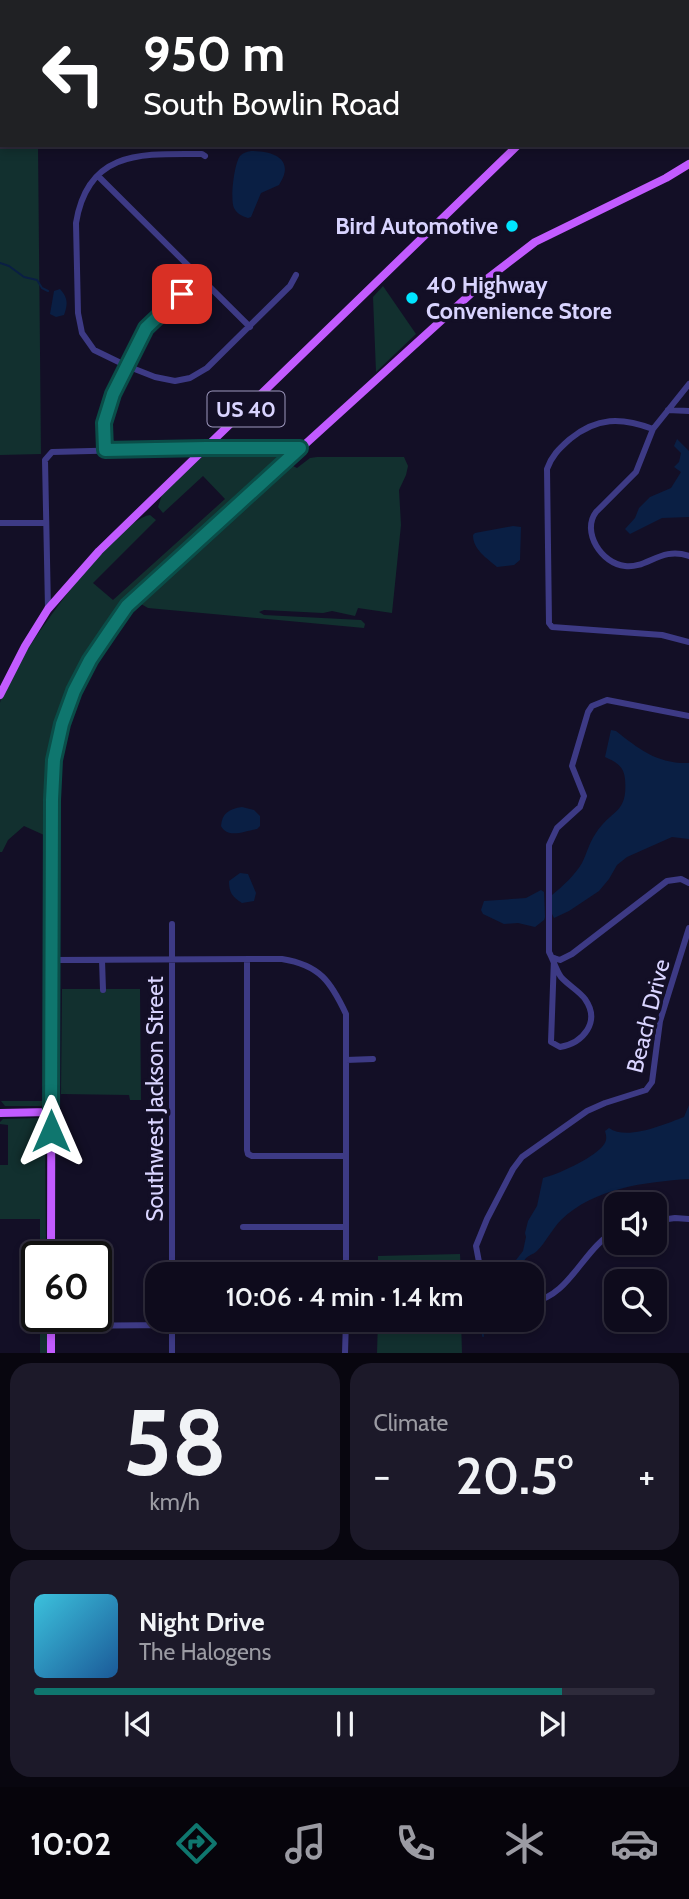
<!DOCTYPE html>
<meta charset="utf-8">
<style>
:root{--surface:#0e0b1c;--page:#1c1929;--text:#f1f3f6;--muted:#9b9ba3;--line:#2e2b3b;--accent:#0f766e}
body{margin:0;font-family:Cabin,sans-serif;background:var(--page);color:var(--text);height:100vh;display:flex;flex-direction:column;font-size:26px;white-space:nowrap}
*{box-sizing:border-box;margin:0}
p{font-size:23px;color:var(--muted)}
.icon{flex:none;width:38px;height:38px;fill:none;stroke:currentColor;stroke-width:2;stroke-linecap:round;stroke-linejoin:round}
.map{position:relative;height:1353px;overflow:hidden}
.panel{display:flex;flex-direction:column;gap:10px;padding:10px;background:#08060f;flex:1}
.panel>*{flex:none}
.guide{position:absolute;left:0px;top:0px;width:690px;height:147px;box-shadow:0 4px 10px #0003,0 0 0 2px var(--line);background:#202124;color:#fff;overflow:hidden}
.tools{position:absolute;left:604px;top:1192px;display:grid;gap:14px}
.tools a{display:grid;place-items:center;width:63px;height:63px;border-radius:14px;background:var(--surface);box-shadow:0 4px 10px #0003,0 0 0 2px var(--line);font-size:35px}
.speed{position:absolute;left:21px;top:1241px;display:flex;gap:14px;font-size:35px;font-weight:700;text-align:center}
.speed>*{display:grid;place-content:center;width:91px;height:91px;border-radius:50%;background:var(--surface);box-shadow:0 4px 10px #0003,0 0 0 2px var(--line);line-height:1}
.speed .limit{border:4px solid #111;border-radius:10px;background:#fff;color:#111}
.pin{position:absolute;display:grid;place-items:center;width:60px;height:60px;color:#fff;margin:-30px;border-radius:14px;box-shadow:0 4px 10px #0006}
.me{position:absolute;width:77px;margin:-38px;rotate:0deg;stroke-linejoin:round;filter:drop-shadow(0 0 5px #0008)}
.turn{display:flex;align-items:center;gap:24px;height:147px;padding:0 28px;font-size:32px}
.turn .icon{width:91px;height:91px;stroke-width:2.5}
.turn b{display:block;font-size:49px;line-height:60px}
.big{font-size:52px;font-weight:600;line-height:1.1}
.panel .tile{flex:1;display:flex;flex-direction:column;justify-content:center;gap:10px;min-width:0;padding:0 24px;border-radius:21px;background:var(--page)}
.panel .dial{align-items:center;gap:0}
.dial b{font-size:91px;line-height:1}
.song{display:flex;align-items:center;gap:21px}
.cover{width:84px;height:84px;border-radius:10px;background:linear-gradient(135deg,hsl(190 70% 55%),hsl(210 70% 35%))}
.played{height:7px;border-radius:4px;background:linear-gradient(90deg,var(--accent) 85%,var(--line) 85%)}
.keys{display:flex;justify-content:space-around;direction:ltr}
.heat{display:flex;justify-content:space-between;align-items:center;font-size:38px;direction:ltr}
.panel .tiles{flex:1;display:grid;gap:10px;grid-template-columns:1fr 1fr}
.tile:last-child{grid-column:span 2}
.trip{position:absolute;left:145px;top:1262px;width:399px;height:70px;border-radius:21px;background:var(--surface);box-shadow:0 4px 10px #0003,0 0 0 2px var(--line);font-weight:600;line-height:70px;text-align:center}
.menu{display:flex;height:112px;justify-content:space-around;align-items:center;background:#06040b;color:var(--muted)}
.menu .icon{width:49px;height:49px}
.menu .current{color:var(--accent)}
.menu b{font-size:32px;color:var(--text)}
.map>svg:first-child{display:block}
.green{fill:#12302f}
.water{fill:#0a1f44}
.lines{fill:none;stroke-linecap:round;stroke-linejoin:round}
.stream{stroke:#0a1f44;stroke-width:2}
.minor{stroke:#3d3a85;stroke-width:6}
.major{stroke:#c25bff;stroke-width:8}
.route-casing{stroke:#0a4d48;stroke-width:18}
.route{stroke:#0f766e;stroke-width:12}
.poi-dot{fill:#00e5ff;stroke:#130f26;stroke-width:2.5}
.labels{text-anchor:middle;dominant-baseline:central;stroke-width:7;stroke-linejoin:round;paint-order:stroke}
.shield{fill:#130f26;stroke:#9e99be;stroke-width:2}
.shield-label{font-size:21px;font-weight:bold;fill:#d9d4ff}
.poi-label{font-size:23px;font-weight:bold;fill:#d9d4ff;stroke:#130f26;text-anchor:end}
.street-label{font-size:23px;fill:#d9d4ff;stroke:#130f26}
</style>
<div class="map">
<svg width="689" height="1353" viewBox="0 0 689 1353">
<rect width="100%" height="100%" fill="#130f26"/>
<path class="green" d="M 0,0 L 660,0 L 659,2 L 2,2 L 2,145 L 38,145 L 41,454 L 0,455 Z
M 383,286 L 416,334 L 376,372 L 373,297 Z
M 212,451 L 282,451 L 283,453 L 132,596 C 103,626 80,659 65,698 C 61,706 57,714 55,723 C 46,759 45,798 44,835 L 24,826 L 8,840 L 2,852 L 0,852 C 0,816 0,781 0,745 C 0,732 0,715 0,703 C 8,666 115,520 150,515 L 156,520 L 93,583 L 113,600 L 225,499 L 203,476 L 163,513 L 158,507 L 162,495 L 205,454 Z
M 317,457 L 404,457 L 408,466 L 406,475 L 399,490 L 401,525 L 392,613 L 358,608 L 355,616 L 332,611 L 323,613 L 264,610 L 259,612 L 264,615 L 361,620 L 365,624 L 364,628 L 148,608 L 141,604 L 141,600 L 291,465 L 297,468 L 310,458 Z
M 45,925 L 47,925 L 47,1102 L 41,1106 L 5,1106 L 1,1101 L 45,1101 Z
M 62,989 L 140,989 L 141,1100 L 130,1100 L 129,1095 L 61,1094 Z
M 38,1118 L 43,1120 L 45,1126 L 46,1256 L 40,1256 L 40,1219 L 0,1219 L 0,1165 L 8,1165 L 8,1125 L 0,1124 L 0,1122 L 3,1119 Z
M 460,1254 L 461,1274 L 378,1274 L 378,1256 Z
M 40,1316 L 47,1316 L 47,1353 L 40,1353 Z
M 378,1320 L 461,1320 L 462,1353 L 377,1353 Z"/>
<path class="water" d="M 251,151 C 273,151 296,159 279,185 L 261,193 L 251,217 L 248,218 C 242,216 237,214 234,208 C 230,200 234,164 240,156 C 243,153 246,152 251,151 Z
M 60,289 C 68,298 68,304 64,315 L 56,317 L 50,314 L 54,291 Z
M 677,439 L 689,451 L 689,517 L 662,518 L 630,534 L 625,529 L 635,518 L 639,508 L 650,497 L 671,488 L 681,472 L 674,467 L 679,462 L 681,453 L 674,446 Z
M 513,526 L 521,527 L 520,560 L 514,565 L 497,567 C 487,558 473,550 473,535 L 475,533 Z
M 611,730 L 616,731 C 639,749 657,764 689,763 L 689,839 L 672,837 L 627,857 L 617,865 L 609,879 L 599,891 L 569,911 L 554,918 L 552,914 L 552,895 C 563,886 575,875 582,863 C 587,853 589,843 596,833 C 612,809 628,814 625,779 C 624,766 616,762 605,757 Z
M 242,807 L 254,810 L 260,816 L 260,826 L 257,829 C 244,831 228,839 221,826 C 222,813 229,809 242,807 Z
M 240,873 L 248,874 L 256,893 L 254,901 L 242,903 C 232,897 229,892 229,881 Z
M 541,890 L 544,892 L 545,917 L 544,920 L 535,927 L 518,923 L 504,924 L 483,914 L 481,910 L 484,901 L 526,898 Z
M 689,1105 L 689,1179 C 645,1182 594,1188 561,1220 C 552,1229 546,1242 537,1251 C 533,1255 527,1255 524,1261 C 521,1266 520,1269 516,1274 L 505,1274 L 523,1251 L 526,1237 L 525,1233 L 528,1221 L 537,1206 L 543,1178 C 559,1174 591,1159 602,1147 C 607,1142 607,1137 605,1131 L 609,1128 C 627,1141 665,1124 684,1117 Z"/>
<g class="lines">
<path class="stream" d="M 0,263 L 9,266 L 24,277 L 37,280 L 42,288 L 48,291
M 483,1336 L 482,1328 L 485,1320"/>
<path class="minor" d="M 688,0 L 689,2
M 586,2 L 588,0
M 205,156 L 202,154 C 143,154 88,149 76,223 L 78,313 L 82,333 L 94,350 L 127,366 L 155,377 L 175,381 L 190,378 L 207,368 L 290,286 L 296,275
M 98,176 L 250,327
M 689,384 L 653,429 L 636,472 L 596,512 C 581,532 602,564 625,566 C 647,569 661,546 689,556
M 668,410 L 689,411
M 653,429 C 621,417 597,417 570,439 C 559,449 552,455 547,469 L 549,623 L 552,627 L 662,635 L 689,642
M 105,450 L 104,423 L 113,394 L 146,328 L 200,277
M 0,523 L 46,523
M 48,609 L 45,460 L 52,452 L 206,448 L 300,448
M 554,958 L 551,1042 L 560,1047 C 583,1043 601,1022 585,999 C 579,991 568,985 561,977 C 556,970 553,959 549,952 L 549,845 L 557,828 L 580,807 L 584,796 L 572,766 L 588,712 L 592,706 L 607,700 L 689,716
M 554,958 L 560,960 L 572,954 L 667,881 L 681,879 L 689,883
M 247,959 L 247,1150 L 248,1154
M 52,960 L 282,959 C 320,965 331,982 346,1014 L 346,1274
M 102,960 L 103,990
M 346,1060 L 373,1059
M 248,1154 L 252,1156 L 346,1156
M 654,1221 L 675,1218 L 689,1219
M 243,1227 L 346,1227
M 172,1274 L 172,924
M 489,1274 L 479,1262 L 476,1246 L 487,1219 L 513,1169 L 522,1157 L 587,1111 L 605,1103 L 646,1090 L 652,1082 L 660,1021 L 689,928
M 532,1302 C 570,1297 584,1246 616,1231
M 51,1326 L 171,1325
M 172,1353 L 172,1320
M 345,1353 L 346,1320"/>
<path class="major" d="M 674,2 L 676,0
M 0,695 L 25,646 L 48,609 L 99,551 L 518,145
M 0,1113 L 50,1112
M 51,1256 L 52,800 C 53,786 52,771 55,757 C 66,696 92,656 127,606 L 487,279 L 535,242 L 666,178 L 689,164
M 51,1353 L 51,1316"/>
</g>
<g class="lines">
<defs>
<path id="route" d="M 51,1131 L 52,800 L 54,760 L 62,724 L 74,691 L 90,660 L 109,632 L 127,606 L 300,448 L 206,448 L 105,450 L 104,423 L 113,394 L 146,328 L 182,294"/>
</defs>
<use href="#route" class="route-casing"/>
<use href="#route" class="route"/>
</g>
<g class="poi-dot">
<circle cx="512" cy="226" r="7"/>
<circle cx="412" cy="298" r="7"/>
</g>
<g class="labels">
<rect class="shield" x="207.5" y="391.5" width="77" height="35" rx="5"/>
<g class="shield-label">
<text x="246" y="409">US 40</text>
</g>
<g class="poi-label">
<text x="498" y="226">Bird Automotive</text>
<text x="426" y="285" text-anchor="start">40 Highway<tspan x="426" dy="26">Convenience Store</tspan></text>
</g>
<g class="street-label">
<text transform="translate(648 1016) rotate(-76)">Beach Drive</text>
<text transform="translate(155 1099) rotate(-90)">Southwest Jackson Street</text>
</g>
</g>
</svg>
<div class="tools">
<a><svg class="icon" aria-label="sound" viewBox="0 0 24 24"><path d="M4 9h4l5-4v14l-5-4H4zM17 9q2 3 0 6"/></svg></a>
<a><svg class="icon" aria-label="search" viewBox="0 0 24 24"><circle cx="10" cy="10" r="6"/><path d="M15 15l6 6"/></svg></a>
</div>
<div class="speed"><div class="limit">60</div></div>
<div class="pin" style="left:182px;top:294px;background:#d93025"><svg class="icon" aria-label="arrive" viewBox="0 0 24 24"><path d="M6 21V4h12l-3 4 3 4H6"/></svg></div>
<svg class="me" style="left:51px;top:1131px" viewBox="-20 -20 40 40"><path d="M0-17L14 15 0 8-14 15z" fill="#0f766e" stroke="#fff" stroke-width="4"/></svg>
<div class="trip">10:06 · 4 min · 1.4 km</div>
<div class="guide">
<div class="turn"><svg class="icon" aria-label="left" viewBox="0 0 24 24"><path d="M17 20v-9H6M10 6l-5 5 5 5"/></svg><div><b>950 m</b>South Bowlin Road</div></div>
</div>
</div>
<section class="panel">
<div class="tiles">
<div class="tile dial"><b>58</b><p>km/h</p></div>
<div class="tile"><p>Climate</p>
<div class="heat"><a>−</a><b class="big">20.5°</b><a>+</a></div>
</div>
<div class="tile">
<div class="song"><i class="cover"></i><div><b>Night Drive</b><p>The Halogens</p></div></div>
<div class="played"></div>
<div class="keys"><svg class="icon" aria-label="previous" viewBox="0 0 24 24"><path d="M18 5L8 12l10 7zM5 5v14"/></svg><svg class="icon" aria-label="pause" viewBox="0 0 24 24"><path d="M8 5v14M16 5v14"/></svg><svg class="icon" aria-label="next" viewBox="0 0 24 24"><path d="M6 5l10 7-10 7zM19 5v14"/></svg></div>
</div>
</div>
</section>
<nav class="menu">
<b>10:02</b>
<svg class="icon current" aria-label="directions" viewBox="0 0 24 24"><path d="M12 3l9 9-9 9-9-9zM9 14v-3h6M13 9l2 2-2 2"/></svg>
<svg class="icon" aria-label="music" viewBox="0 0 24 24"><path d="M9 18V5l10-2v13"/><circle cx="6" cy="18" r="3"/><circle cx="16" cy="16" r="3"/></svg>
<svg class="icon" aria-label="phone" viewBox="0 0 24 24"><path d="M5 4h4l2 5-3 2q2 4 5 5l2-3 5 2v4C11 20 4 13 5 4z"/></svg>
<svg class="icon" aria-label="climate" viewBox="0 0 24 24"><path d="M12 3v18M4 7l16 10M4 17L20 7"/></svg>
<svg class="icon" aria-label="car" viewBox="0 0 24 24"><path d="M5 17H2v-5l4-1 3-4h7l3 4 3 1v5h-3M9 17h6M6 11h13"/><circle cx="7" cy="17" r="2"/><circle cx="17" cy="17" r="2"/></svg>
</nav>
